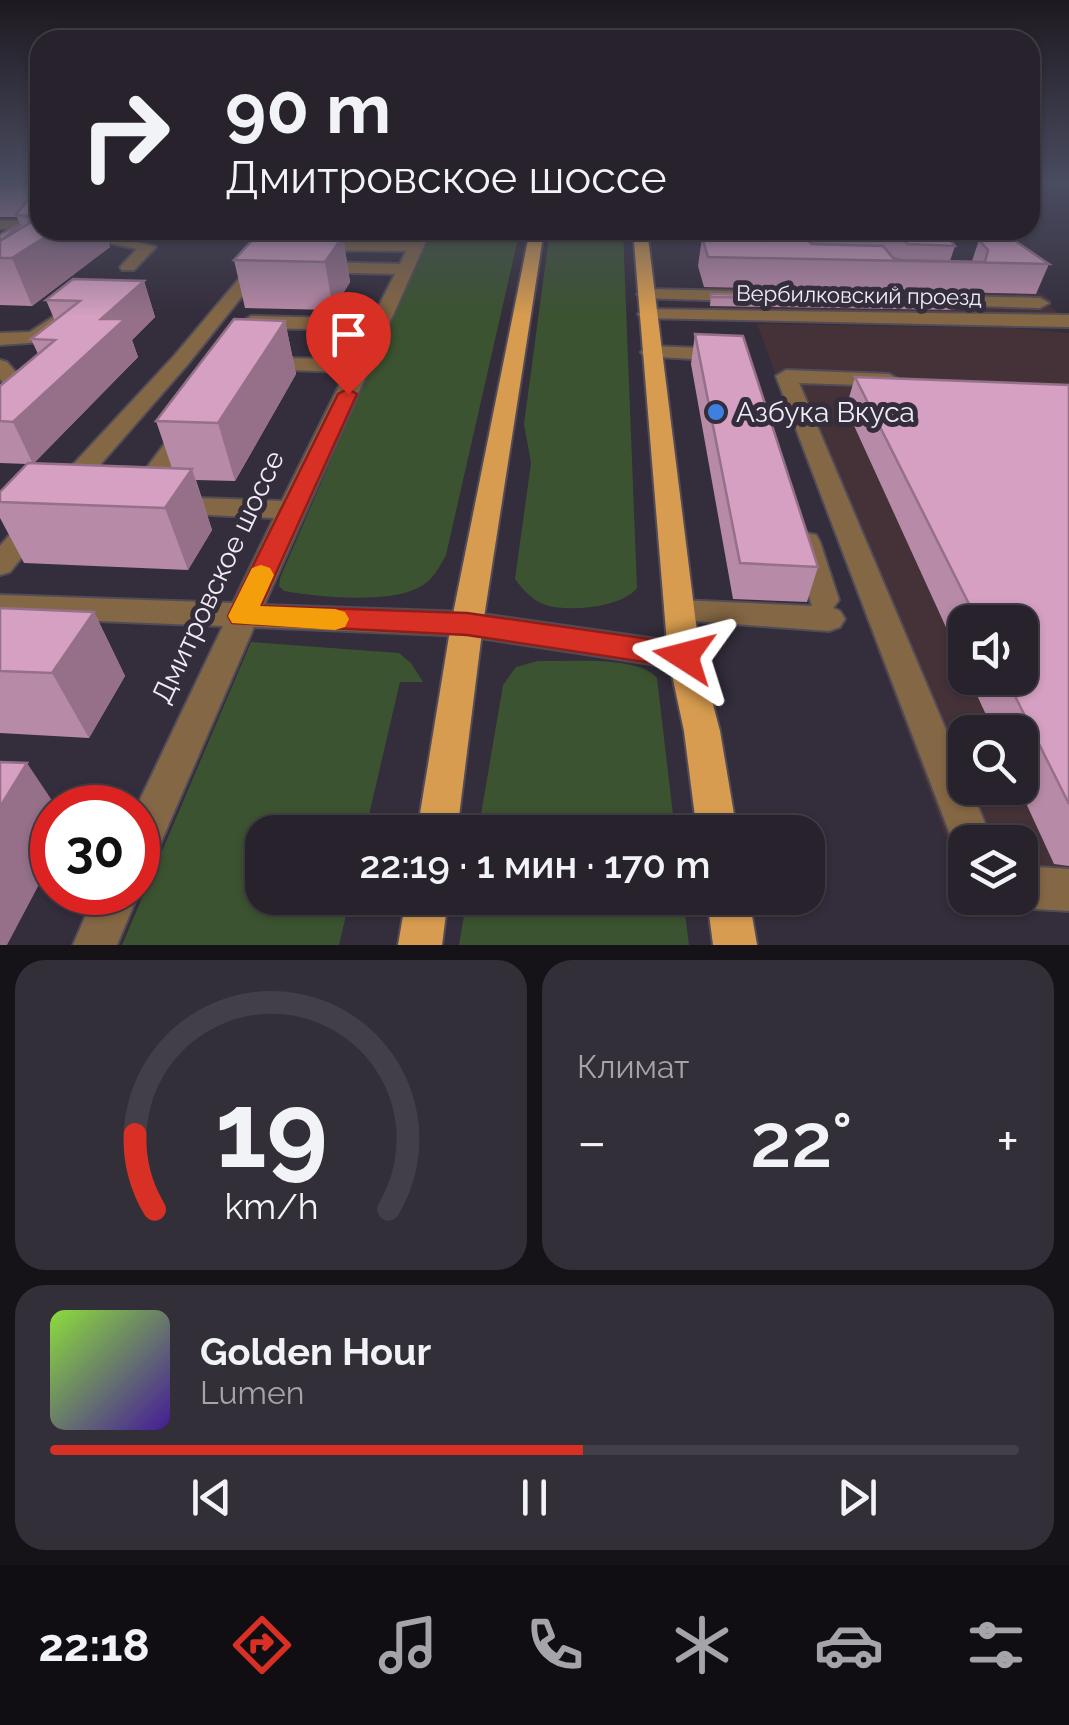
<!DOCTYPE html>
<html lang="ru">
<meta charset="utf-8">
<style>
:root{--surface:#27222c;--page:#332f38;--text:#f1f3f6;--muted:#a4a4a9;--line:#433f48;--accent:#d93025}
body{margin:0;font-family:Raleway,sans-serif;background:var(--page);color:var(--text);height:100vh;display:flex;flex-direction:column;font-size:38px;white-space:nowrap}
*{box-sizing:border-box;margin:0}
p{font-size:32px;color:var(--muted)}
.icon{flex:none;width:55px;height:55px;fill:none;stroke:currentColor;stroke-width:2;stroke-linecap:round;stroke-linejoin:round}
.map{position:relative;height:945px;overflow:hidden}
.panel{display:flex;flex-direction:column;gap:15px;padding:15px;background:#151318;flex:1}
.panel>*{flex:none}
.hud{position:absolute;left:30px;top:30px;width:1010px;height:210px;border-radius:30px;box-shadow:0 2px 8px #0004,0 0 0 2px var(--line);background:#27222c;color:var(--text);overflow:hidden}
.buttons{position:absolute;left:948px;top:605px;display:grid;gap:20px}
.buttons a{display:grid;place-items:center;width:90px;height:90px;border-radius:20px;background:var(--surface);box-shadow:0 2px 8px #0004,0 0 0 2px var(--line);font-size:50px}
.speed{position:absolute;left:30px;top:785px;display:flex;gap:20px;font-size:50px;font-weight:700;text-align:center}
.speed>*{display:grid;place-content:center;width:130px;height:130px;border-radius:50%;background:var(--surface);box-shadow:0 2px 8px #0004,0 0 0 2px var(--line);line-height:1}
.speed .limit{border:15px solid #d22;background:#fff;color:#111}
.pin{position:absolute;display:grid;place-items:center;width:85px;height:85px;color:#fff;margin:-102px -42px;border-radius:50% 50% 50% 0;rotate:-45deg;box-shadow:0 0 10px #0007}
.pin .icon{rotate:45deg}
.me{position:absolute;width:110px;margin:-55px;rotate:279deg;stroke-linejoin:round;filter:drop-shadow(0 0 8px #0008)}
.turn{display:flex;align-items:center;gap:35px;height:210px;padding:0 30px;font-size:45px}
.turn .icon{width:130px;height:130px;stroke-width:2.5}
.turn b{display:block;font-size:70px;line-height:85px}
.big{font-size:75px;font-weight:600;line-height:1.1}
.panel .card{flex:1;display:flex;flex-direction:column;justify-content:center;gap:15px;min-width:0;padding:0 35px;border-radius:30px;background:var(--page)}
.panel .dial{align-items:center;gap:0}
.dial svg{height:260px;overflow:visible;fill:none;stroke:var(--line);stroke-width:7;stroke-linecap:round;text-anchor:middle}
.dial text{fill:var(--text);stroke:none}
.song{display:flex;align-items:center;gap:30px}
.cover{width:120px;height:120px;border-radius:15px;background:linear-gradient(135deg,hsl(90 70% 55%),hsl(260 70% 35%))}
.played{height:10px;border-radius:5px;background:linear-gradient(90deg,var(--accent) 55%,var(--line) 55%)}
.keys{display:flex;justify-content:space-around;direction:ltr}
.heat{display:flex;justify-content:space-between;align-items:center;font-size:55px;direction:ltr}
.panel .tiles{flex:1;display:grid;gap:15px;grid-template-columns:1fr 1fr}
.card:last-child{grid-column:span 2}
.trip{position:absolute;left:245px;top:815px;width:580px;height:100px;border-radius:30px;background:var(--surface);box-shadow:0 2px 8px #0004,0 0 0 2px var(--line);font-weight:600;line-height:100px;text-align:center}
.tabs{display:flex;height:160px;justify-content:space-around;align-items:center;background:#100e12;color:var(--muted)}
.tabs .icon{width:70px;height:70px}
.tabs .active{color:var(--accent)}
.tabs b{font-size:45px;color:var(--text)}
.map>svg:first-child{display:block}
.industrial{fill:#453238;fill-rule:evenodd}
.green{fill:#3b5330}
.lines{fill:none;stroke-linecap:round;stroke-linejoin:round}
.minor-casing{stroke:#524c59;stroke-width:4}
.major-casing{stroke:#524c59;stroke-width:4}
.minor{fill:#846744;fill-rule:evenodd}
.major{fill:#d79c4f;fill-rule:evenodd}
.wall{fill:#b78aa7}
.shaded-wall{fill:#957088}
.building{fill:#d5a0c2;stroke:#957088;stroke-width:2.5}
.route{fill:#d93025;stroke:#8d1f18;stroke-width:2.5}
.slow{fill:#f59e0b}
.shop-dot{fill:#3f7fe0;stroke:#342d3b;stroke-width:4}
.labels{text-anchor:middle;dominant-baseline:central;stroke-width:10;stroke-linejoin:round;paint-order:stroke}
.far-street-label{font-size:22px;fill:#f0ecf5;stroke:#342d3b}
.poi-label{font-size:28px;fill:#f0ecf5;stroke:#342d3b;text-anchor:start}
.street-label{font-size:28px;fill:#f0ecf5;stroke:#342d3b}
</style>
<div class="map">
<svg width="1069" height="945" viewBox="0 0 1069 945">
<rect width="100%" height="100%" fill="#342d3b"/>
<path class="industrial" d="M 698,266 L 769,267 L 781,291 L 986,296 L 1001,267 L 1050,299 L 1052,307 L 1062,316 L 711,310 Z
M 757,324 L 1010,328 L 1069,333 L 1069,909 L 970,902 L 968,898 L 1020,898 L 1020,842 L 965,842 L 965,889 ZM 965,622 L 1020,622 L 1020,678 L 965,678 ZM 965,732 L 1020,732 L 1020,788 L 965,788 Z"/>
<path class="green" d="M 430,230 L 520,230 L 446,555 C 440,566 434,578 423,585 C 394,605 317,597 284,591 L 279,586 L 280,578 Z
M 550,230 L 623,230 L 637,588 C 622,608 568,612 546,605 C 533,601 522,589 515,579 L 531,463 L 524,424 Z
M 251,642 L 399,653 L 411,663 L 423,682 L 400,682 L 365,832 L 262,832 L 262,898 L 350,898 L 339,945 L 122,945 Z
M 538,661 C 568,662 638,655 657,678 L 675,832 L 478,832 L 503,685 L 516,667 Z
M 467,898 L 683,898 L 689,945 L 459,945 Z"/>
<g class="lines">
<defs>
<path id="minor" d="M 0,221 L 40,221 L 40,229 L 0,229 Z
M 88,230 L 105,230 L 103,233 L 156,247 L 134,270 L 122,270 L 120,267 L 137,249 L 86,238 L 84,235 Z
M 280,230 L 295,230 L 188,364 L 72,497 L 54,497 L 50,491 L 54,485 L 174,356 Z
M 417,230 L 431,230 L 264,605 L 467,612 L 684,643 L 696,647 L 700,656 L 696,665 L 684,669 L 467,636 L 254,627 L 152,863 L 138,869 L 136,808 L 223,626 L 0,617 L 0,595 L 233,603 L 274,518 L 171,513 L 158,505 L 171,497 L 282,501 L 346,372 L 261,369 L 251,363 L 261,357 L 352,360 L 367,330 L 251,328 L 242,322 L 251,316 L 372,319 L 395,274 L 316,272 L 308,267 L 316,262 L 400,264 L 406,251 L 310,250 L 302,245 L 310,240 L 411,242 Z
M 646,289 L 740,291 L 749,296 L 740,301 L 640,298 L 637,294 Z
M 925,295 L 1040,298 L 1049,303 L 1040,308 L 919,304 L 916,300 Z
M 647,309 L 1069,315 L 1069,327 L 641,318 L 638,314 Z
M 59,313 L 68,319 L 42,342 L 0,345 L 0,333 L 30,332 Z
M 651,346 L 724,349 L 734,355 L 724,361 L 644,356 L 641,352 Z
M 0,360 L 7,362 L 41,401 L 8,436 L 0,438 L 0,418 L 18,401 L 0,379 Z
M 786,370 L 889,374 L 900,380 L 889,386 L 799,383 L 965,775 L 965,788 L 970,788 L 993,842 L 965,842 L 965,859 L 959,856 L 953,842 L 776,376 Z
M 186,424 L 198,431 L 163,480 L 145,480 L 141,475 L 145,470 L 178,426 Z
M 37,512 L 47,515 L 51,521 L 10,572 L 0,575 L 0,546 L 27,515 Z
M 806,533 L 816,535 L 820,542 L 839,600 L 833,608 L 840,611 L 845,619 L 840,627 L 829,631 L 668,619 L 664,611 L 668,603 L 679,600 L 812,606 L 792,542 L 796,535 Z
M 1020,866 L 1069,869 L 1069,911 L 1020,908 L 1005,902 L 1003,898 L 1020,898 Z
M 138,887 L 139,892 L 117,945 L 73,945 L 96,892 L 138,892 Z"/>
<path id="major" d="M 530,230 L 544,230 L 483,624 L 457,832 L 417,832 L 451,624 Z
M 633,230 L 647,230 L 700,656 L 720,731 L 737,832 L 697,832 L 684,731 L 668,656 Z
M 406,898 L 448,898 L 442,945 L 398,945 Z
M 707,898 L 749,898 L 757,945 L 713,945 Z"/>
</defs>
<use href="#minor" class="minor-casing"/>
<use href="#major" class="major-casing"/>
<use href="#minor" class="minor"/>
<use href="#major" class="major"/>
</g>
<path class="wall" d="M 0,183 L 40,183 L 40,230 L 104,230 L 110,247 L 32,306 L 0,305 L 0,235 L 20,225 L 17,217 L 0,217 Z
M 338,230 L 374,230 L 370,237 L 343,237 L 350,282 L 333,310 L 245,308 L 234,260 L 339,236 Z
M 739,230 L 942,230 L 955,246 L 950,261 L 972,261 L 979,240 L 1049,264 L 1036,294 L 704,287 L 698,266 L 702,237 L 738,237 Z
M 144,281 L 155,317 L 132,340 L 138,357 L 34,463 L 172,468 L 156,421 L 285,321 L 296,374 L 235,481 L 196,480 L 212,530 L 188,570 L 24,563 L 0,518 L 0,492 L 27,464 L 0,463 L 0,386 L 38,354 L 31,339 L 55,321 L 46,300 Z
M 711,294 L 959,300 L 955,310 L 710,306 Z
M 695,334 L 818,567 L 807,602 L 733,599 L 691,364 Z
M 855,377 L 1069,385 L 1069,866 L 1054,864 L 1019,788 L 1020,732 L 994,732 L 969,678 L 1020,678 L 1020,622 L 965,622 L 965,669 L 846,408 Z
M 0,608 L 94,612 L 125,676 L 89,738 L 0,733 Z"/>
<path class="shaded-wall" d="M 40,207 L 40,230 L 104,230 L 110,247 L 32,306 L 12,258 L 36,243 L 26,216 Z
M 811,230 L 814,230 L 808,256 L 802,235 Z
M 343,236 L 350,282 L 333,310 L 325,262 Z
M 144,281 L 155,317 L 132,340 L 138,357 L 33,464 L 13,422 L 101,319 Z
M 285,321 L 296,374 L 235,481 L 218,423 Z
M 192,469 L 212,530 L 188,570 L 165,508 Z
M 94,612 L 125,676 L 89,738 L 52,673 Z
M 27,763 L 57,808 L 52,808 L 52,860 L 7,945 L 0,945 L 0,807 Z"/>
<path class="building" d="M 28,183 L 40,183 L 40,207 L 26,216 L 16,215 L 34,191 Z
M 40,217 L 40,230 L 56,230 L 12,258 L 0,258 L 0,241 Z
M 18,225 L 20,225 L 0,241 L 0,235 Z
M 747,230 L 811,230 L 802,235 L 812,244 L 883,246 L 893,258 L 901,260 L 985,262 L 988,250 L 979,240 L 1011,238 L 1049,264 L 708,257 L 702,237 L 750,238 Z
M 890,230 L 942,230 L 955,246 L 908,244 Z
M 258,234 L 343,236 L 325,262 L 234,260 Z
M 73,279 L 144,281 L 101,319 L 125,319 L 13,422 L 0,421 L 0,386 L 55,340 L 31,339 L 80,301 L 46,300 Z
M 711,294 L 959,300 L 711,297 Z
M 234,319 L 285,321 L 218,423 L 156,421 Z
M 695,334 L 743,336 L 818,567 L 740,563 Z
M 855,377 L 1069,385 L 1069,804 L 1006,678 L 1020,678 L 1020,622 L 978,622 Z
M 28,463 L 192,469 L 165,508 L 0,502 L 0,492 Z
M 0,608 L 94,612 L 52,673 L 0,671 Z
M 0,762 L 27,763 L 0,807 Z"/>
<linearGradient id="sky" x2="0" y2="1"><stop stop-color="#1d1920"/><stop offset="0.58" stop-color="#4a4c60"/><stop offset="1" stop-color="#4a4c60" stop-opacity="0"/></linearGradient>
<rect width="1069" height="316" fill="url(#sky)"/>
<path class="route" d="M 348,389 L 357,394 L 261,606 L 467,613 L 684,644 L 695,648 L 699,656 L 695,664 L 684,668 L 467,635 L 232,623 L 228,616 L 338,394 Z"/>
<path class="slow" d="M 261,565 L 270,568 L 274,575 L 260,606 L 335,609 L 345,612 L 349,619 L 345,627 L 335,630 L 232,623 L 228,616 L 252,568 Z"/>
<circle class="shop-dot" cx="716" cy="412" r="10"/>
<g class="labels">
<g class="far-street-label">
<text transform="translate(859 295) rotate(1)">Вербилковский проезд</text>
</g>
<g class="poi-label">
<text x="736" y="412">Азбука Вкуса</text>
</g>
<g class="street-label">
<text transform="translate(218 577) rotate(-65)">Дмитровское шоссе</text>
</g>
</g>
</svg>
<div class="buttons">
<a><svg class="icon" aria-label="sound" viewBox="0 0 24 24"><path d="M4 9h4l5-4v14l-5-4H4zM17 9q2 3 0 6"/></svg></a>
<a><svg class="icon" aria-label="search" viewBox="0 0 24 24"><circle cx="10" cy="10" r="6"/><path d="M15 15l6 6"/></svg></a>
<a><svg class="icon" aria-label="layers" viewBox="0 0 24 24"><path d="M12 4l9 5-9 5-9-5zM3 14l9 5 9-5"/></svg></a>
</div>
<div class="speed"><div class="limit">30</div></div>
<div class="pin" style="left:348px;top:394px;background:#d93025"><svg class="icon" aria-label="arrive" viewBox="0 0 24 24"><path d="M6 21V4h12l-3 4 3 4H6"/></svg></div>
<svg class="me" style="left:684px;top:656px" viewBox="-20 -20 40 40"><path d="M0-17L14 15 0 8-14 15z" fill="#d93025" stroke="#fff" stroke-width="4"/></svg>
<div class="trip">22:19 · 1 мин · 170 m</div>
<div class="hud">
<div class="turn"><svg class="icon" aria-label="right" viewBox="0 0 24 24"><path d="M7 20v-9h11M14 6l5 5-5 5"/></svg><div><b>90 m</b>Дмитровское шоссе</div></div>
</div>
</div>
<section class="panel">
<div class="tiles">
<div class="card dial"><svg viewBox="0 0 100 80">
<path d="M14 69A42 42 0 1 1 86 69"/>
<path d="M14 69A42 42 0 0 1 8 46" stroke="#d93025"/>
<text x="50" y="56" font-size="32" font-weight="700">19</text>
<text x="50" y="72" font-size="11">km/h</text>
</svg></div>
<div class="card"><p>Климат</p>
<div class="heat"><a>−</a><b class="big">22°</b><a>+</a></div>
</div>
<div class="card">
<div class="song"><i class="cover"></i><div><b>Golden Hour</b><p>Lumen</p></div></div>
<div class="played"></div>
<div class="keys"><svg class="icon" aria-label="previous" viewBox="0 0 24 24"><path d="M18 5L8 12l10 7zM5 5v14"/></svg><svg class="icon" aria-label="pause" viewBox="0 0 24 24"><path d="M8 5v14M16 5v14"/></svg><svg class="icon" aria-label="next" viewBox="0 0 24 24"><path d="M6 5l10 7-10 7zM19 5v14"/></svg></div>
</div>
</div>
</section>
<nav class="tabs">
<b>22:18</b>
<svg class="icon active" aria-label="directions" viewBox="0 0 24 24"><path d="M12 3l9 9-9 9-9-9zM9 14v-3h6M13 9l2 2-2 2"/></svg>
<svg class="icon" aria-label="music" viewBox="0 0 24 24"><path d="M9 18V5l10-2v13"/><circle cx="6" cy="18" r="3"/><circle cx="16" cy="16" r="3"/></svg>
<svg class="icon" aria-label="phone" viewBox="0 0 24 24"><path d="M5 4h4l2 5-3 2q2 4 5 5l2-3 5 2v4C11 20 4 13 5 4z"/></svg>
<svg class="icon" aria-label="climate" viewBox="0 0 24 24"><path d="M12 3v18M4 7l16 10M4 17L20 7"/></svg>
<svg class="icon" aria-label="car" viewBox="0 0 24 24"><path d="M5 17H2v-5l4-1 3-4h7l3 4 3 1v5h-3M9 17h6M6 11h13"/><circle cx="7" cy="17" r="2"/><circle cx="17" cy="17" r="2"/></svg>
<svg class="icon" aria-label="filters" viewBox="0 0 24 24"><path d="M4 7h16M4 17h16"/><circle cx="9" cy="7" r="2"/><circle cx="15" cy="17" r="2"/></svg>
</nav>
